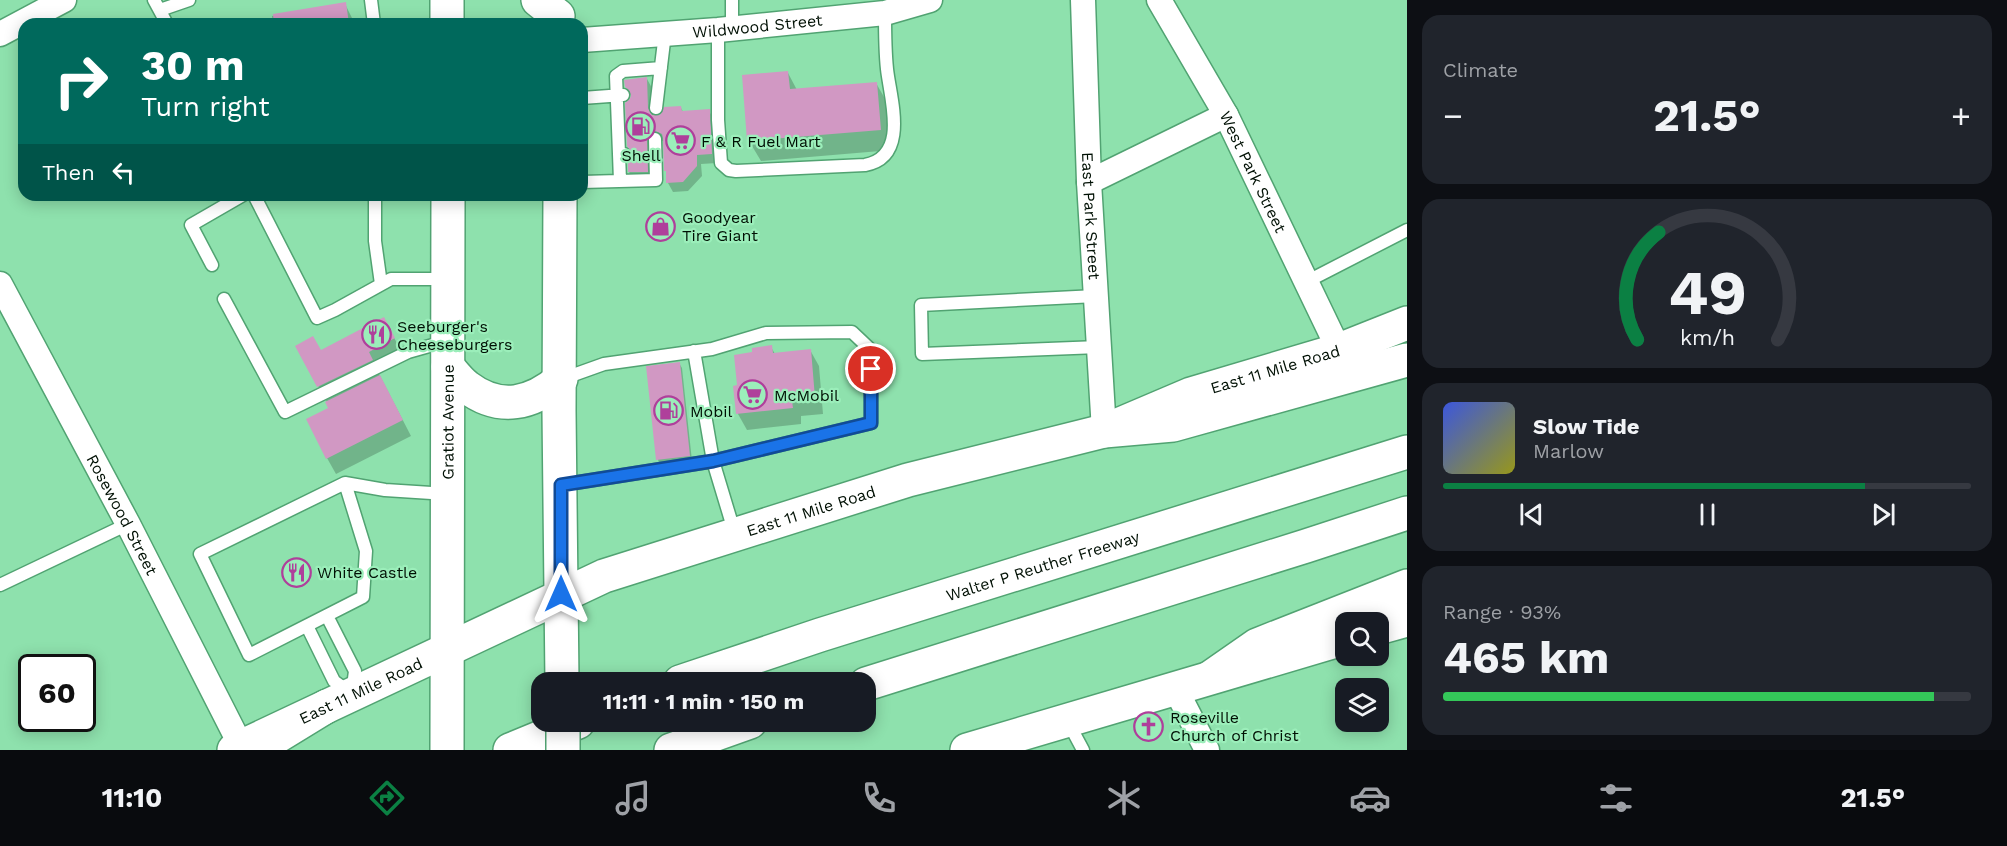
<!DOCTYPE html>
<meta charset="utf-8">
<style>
:root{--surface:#171b24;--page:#20242c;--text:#f1f3f6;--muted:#9ea1a6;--line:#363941;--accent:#0b8043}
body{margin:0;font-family:"Work Sans",sans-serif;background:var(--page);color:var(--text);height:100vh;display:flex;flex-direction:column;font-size:22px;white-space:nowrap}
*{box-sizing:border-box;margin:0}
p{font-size:20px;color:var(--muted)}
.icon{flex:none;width:33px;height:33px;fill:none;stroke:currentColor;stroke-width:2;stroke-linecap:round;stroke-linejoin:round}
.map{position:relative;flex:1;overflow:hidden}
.details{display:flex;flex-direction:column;gap:15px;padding:15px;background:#0d0f14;width:600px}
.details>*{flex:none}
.guide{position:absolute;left:18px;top:18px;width:570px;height:183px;border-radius:18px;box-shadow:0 3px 15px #0003;background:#00695c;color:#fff;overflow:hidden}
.tools{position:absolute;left:1335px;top:612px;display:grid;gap:12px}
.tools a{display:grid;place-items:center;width:54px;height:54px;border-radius:12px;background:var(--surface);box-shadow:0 3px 15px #0003;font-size:30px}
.speed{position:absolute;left:18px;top:654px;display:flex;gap:12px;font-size:30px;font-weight:700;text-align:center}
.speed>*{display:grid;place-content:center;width:78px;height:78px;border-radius:50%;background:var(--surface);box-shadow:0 3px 15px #0003;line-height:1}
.speed .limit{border:3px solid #111;border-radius:9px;background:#fff;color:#111}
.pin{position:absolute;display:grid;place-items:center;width:51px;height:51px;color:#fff;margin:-26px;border:3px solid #fff;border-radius:50%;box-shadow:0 2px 6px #0007}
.me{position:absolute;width:66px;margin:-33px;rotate:0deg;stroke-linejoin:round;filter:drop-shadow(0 0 4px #0008)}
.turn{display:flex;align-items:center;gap:21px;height:126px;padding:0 24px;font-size:27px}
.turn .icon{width:78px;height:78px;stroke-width:2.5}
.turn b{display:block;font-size:42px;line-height:51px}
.then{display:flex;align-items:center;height:57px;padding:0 24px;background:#0003;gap:12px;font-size:22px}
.big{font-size:45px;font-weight:700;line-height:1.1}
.details .card{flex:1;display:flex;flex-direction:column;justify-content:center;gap:9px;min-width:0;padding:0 21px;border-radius:18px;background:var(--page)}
.details .dial{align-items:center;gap:0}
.dial svg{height:156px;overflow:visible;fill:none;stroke:var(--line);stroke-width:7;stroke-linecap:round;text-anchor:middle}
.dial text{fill:var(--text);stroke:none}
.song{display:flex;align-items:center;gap:18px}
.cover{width:72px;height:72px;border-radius:9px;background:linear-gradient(135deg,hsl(230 70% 55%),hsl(60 70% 35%))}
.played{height:6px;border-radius:3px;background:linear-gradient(90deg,var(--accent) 80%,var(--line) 80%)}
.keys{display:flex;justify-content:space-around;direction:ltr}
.heat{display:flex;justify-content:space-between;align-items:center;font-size:33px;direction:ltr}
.charge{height:9px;border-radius:4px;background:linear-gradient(90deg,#34c759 93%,var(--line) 0)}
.trip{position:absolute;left:531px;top:672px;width:345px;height:60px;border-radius:18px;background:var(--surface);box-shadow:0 3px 15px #0003;font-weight:700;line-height:60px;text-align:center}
.tabs{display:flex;height:96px;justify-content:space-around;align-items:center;background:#090b0e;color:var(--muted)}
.tabs .icon{width:42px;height:42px}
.tabs .selected{color:var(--accent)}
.tabs b{font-size:27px;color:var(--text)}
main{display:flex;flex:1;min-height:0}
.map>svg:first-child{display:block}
.shadow{fill:#0003}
.building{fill:#d198c3}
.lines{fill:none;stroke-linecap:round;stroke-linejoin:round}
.service-casing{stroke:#51a372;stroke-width:15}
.minor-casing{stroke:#51a372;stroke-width:27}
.secondary-casing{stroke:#51a372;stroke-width:36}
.primary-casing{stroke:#51a372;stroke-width:36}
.motorway-casing{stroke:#51a372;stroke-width:36}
.service{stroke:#fff;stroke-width:12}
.minor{stroke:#fff;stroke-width:24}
.secondary{stroke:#fff;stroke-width:33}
.primary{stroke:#fff;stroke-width:33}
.motorway{stroke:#fff;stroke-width:33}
.primary-bridge-casing{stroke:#51a372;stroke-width:36;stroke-linecap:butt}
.primary-bridge{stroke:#fff;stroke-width:33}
.route-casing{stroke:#114b97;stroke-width:15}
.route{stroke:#1a73e8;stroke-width:10}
.labels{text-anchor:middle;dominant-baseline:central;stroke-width:4.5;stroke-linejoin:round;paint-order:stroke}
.street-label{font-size:16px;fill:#001004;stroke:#9beeba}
.poi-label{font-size:16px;fill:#001004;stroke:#9beeba;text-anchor:start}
</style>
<main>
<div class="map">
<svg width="1407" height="750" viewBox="0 0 1407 750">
<rect width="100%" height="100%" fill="#8ee1ad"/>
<path class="shadow" d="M 345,4 L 355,24 L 273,24 L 272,16 Z
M 788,73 L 797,90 L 876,83 L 888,104 L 892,150 L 761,161 L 749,141 Z
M 647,79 L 652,88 L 654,118 L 681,108 L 683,112 L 709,111 L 714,120 L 717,163 L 701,164 L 702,176 L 688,191 L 673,192 L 668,183 L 666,171 L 665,141 L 657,141 L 652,181 L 635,182 L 629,172 L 629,162 L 633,154 L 632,97 L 626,87 Z
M 392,334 L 403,354 L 376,368 L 411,436 L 336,474 L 327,458 L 330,408 L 297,346 L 321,352 Z
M 771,347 L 775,354 L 810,350 L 819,366 L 823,414 L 801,416 L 801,424 L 747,430 L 738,414 L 735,387 L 739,387 L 754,354 Z
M 679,363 L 682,368 L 692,461 L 660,464 L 658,460 Z"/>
<path class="building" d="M 346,2 L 349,24 L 274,24 L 273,14 Z
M 788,71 L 790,89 L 877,82 L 881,130 L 747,141 L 742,75 Z
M 647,77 L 648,108 L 652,115 L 660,115 L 664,107 L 681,106 L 682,111 L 710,109 L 712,154 L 697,155 L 697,166 L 683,182 L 666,183 L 666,171 L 664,171 L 663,138 L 662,134 L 655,131 L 650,132 L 647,139 L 648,172 L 628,172 L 628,161 L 632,153 L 627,146 L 625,103 L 630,99 L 631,95 L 629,90 L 625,87 L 624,80 Z
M 384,317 L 395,338 L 369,352 L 373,360 L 317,387 L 295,346 L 313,336 L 321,350 Z
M 772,345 L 773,353 L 811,349 L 815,398 L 792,401 L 793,408 L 736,414 L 733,386 L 737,385 L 734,355 L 752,352 L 752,348 Z
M 680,362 L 690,456 L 656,460 L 646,366 Z
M 380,375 L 403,420 L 326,459 L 306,419 L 328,408 L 325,402 Z"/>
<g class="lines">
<defs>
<path id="service" d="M 154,0 L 167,24
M 371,0 L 374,24
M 732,0 L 732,28
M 160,10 L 189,0
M 718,30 L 718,120 L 721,163 L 729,170 L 736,171 L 865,165 C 910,157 890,98 887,69 C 885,50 885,32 885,13
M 582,98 L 623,95
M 656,108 L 665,33
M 619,154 L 616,76 L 623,71 L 661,68
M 620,181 L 619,154 L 624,154
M 582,182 L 656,180 L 655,139
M 254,195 L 317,318 L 335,310 L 391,279 L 447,279
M 375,195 L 375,241 L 381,284
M 212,265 L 191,225 L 243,195
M 1306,282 L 1407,230
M 1096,296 L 921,305 L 922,354 L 1099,347
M 224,299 L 285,412 L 408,352 L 447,341
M 694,351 L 713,461 L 735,534
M 345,483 L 366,551 L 363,597 L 249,655 L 200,554 L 345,483 L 385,490 L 447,494
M 561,485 L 713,461 L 871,423 L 871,350 L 852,332 L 766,333 L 712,349 L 604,364 L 562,379
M 0,585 L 128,524
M 307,626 L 334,681 L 352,694 L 355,671 L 327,616
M 1068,722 L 1083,750"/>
<g id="minor">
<path id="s1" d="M 1083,0 L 1089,182 L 1104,431"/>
<path id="s2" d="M 1159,0 L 1226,115 L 1339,350"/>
<path d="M 0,34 L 64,0"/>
<path id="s3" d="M 582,40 L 718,30 L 885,13 L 930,0"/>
<path d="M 1089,182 L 1226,115"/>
<path id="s4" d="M 0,284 L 128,524 L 241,746"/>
<path d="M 1175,688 L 1207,750"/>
</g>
<g id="secondary">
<path d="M 1378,628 L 1407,620"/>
<path id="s5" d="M 234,750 L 604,576 L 908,480 L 1104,431 L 1191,394 L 1339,350 L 1407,323"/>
<path d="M 967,750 L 1346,638"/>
</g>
<g id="primary">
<path d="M 538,0 L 558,16"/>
<path d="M 447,24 L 447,0"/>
<path d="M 560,195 L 559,411 L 562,682"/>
<path d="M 448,367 C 454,374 460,382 467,387 C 500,412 532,404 561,379"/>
<path id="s6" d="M 447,750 L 448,195"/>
</g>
<g id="motorway">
<path d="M 1104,431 L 1173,425 L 1407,360"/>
<path d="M 1211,677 L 1257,645 L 1407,586"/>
<path id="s7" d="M 680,682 L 820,635 L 1407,452"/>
<path d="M 866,684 L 1306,546 L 1407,513"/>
<path d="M 255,750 L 327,706"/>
<path d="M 510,750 L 578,722"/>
<path d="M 671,750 L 750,722"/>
</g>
</defs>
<use href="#service" class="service-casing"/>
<use href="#minor" class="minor-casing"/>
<use href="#secondary" class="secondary-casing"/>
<use href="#primary" class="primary-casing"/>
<use href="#motorway" class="motorway-casing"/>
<use href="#service" class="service"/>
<use href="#minor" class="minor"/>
<use href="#secondary" class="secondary"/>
<use href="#primary" class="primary"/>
<use href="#motorway" class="motorway"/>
<defs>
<path id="primary-bridge" d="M 563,722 L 563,750"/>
</defs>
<use href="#primary-bridge" class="primary-bridge-casing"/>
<use href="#primary-bridge" class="primary-bridge"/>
</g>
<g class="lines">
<defs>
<path id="route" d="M 561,594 L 561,485 L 713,461 L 871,423 L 871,369"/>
</defs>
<use href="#route" class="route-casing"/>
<use href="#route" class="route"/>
</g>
<defs>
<symbol id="fuel-ring" viewBox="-11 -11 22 22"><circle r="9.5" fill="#9beeba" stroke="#af3f9b" stroke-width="1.5"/><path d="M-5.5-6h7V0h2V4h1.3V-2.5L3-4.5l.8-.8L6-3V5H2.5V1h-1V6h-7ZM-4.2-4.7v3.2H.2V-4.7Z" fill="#af3f9b"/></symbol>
<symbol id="supermarket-ring" viewBox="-11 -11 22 22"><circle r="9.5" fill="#9beeba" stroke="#af3f9b" stroke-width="1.5"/><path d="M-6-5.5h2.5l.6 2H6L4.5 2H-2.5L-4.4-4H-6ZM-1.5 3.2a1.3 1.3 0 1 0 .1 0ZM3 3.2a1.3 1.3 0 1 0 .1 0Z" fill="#af3f9b"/></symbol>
<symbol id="shop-ring" viewBox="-11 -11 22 22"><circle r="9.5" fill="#9beeba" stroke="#af3f9b" stroke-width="1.5"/><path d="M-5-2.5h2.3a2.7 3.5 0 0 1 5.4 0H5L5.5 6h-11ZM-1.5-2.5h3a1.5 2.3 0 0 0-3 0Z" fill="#af3f9b"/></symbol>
<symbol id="restaurant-ring" viewBox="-11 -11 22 22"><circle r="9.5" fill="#9beeba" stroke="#af3f9b" stroke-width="1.5"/><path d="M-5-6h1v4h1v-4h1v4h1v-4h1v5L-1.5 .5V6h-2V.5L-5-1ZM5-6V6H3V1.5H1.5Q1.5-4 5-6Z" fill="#af3f9b"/></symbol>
<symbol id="church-ring" viewBox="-11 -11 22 22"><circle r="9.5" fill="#9beeba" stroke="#af3f9b" stroke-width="1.5"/><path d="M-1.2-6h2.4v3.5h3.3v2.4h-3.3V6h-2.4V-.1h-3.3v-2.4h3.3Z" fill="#af3f9b"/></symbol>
</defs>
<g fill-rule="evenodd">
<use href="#fuel-ring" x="624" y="110" width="33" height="33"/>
<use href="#supermarket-ring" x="664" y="124" width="33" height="33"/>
<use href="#shop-ring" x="644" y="210" width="33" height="33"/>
<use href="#restaurant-ring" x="360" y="318" width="33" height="33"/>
<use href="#supermarket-ring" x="736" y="378" width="33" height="33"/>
<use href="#fuel-ring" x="652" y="394" width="33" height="33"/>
<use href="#restaurant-ring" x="280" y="556" width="33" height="33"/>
<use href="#church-ring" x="1132" y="710" width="33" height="33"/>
</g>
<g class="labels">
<g class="street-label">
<text stroke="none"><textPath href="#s3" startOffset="176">Wildwood Street</textPath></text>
<text stroke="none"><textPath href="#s2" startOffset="196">West Park Street</textPath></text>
<text stroke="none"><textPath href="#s1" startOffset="216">East Park Street</textPath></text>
<text stroke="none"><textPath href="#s5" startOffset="1112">East 11 Mile Road</textPath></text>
<text stroke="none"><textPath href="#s6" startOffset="328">Gratiot Avenue</textPath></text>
<text stroke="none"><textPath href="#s5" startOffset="626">East 11 Mile Road</textPath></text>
<text stroke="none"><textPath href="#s4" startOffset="261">Rosewood Street</textPath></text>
<text stroke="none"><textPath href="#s7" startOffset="381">Walter P Reuther Freeway</textPath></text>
<text stroke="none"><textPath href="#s5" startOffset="140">East 11 Mile Road</textPath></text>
</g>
<g class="poi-label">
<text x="701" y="141">F &amp; R Fuel Mart</text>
<text x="641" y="155" text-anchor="middle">Shell</text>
<text x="682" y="217">Goodyear<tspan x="682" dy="18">Tire Giant</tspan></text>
<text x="397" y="326">Seeburger's<tspan x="397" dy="18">Cheeseburgers</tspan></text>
<text x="774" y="395">McMobil</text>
<text x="690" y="411">Mobil</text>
<text x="317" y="572">White Castle</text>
<text x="1170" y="717">Roseville<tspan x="1170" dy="18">Church of Christ</tspan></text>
</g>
</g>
</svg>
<div class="tools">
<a><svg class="icon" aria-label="search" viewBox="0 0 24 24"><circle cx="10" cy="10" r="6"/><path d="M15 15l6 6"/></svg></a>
<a><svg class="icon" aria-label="layers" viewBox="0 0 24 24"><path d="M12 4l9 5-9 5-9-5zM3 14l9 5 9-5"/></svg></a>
</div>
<div class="speed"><div class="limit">60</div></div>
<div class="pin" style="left:871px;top:369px;background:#d93025"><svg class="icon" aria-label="arrive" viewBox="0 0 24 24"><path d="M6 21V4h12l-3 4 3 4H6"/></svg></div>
<svg class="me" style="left:561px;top:594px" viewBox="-20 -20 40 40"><path d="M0-17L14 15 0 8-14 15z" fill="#1a73e8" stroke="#fff" stroke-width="4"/></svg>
<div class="trip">11:11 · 1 min · 150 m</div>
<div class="guide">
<div class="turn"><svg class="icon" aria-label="right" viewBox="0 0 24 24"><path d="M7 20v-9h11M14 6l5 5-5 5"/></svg><div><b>30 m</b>Turn right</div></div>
<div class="then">Then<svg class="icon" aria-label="left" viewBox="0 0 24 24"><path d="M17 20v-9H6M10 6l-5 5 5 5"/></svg></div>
</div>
</div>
<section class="details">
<div class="card"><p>Climate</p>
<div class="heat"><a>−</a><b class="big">21.5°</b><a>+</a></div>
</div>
<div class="card dial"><svg viewBox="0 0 100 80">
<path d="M14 69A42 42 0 1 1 86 69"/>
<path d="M14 69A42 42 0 0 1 25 14" stroke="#0b8043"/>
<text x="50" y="56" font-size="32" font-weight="700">49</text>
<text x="50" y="72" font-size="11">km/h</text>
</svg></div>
<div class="card">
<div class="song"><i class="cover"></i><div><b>Slow Tide</b><p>Marlow</p></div></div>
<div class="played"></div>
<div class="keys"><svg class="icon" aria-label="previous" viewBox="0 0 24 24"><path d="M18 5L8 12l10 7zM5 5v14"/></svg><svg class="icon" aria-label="pause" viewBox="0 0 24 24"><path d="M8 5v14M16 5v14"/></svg><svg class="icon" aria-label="next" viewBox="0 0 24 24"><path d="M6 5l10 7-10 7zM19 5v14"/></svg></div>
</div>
<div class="card"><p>Range · 93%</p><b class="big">465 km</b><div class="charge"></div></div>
</section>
</main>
<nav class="tabs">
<b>11:10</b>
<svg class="icon selected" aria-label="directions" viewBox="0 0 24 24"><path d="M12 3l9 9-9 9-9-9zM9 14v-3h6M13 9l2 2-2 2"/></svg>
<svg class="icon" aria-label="music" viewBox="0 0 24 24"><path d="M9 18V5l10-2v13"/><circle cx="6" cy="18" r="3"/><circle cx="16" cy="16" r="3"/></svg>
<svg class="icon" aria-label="phone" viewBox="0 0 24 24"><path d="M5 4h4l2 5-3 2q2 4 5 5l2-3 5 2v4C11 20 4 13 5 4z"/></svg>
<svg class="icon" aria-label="climate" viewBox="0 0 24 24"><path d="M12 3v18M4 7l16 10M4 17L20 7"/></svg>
<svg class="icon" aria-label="car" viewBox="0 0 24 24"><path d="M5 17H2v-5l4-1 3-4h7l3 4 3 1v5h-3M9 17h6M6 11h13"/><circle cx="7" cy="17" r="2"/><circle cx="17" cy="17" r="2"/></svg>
<svg class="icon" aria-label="filters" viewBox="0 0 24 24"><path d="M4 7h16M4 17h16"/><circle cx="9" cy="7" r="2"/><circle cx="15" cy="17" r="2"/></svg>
<b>21.5°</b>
</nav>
